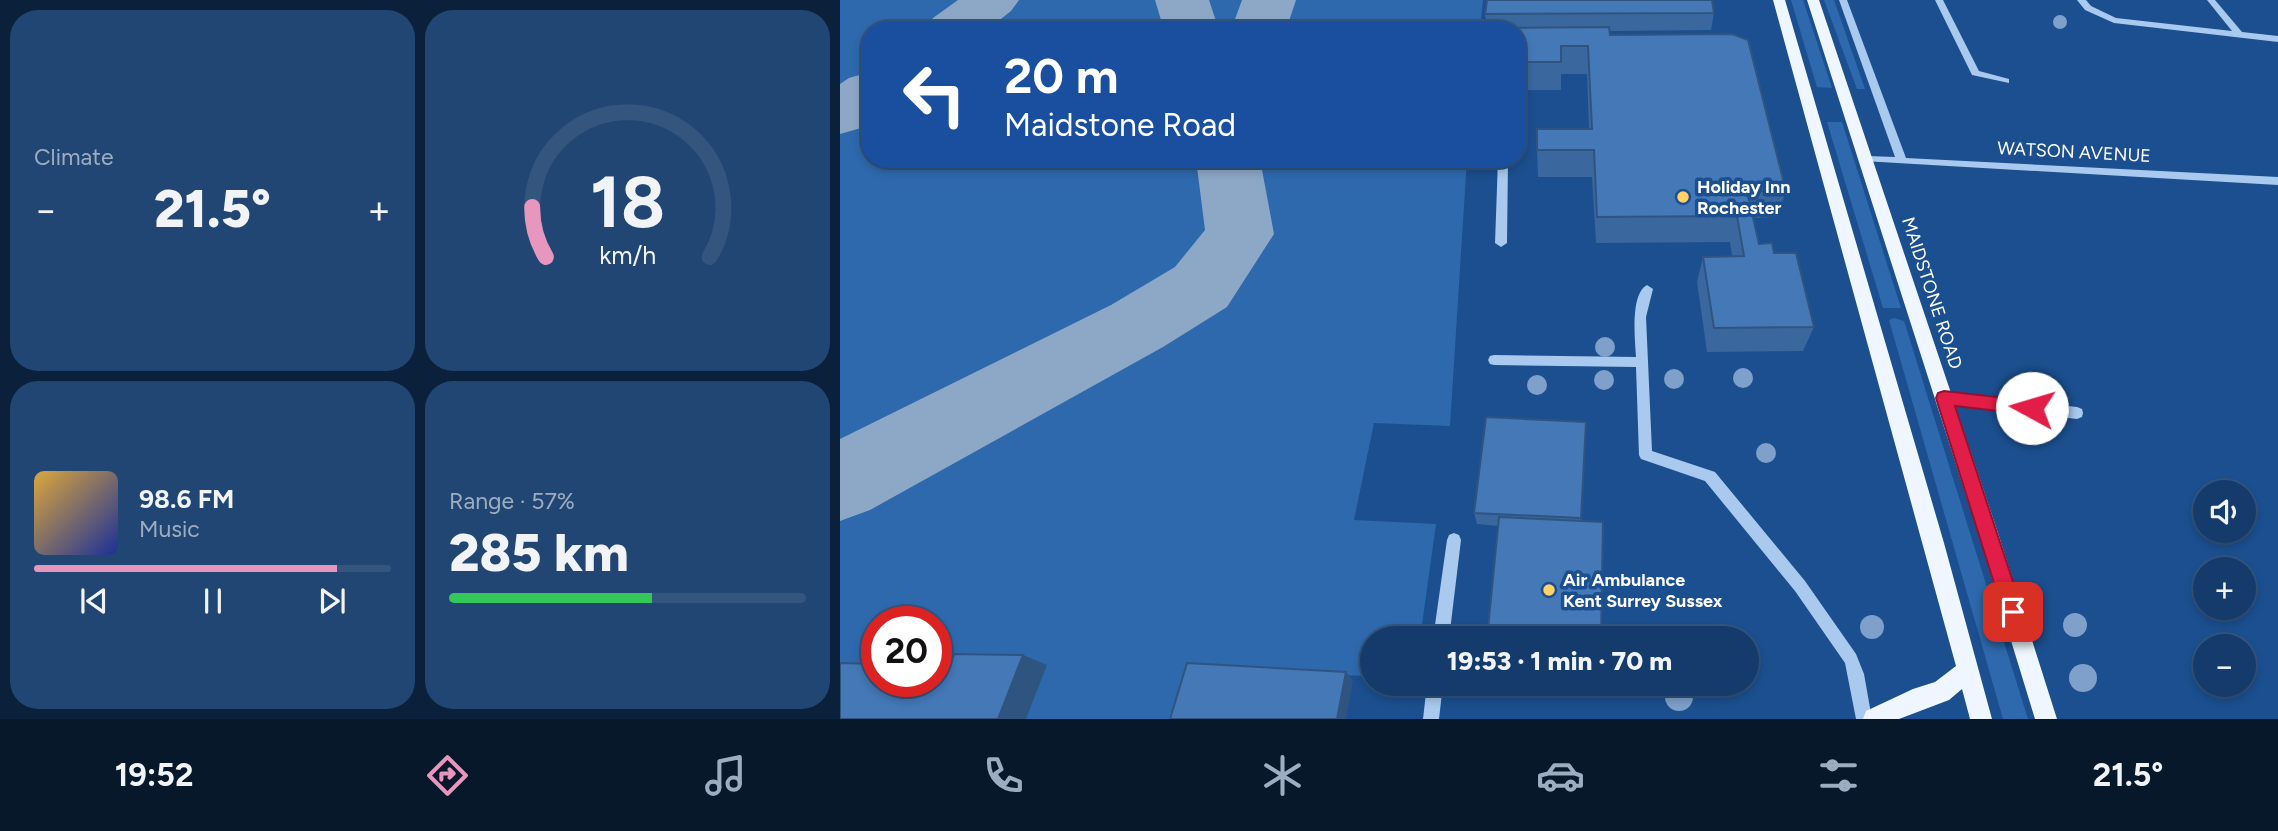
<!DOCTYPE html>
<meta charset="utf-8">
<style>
:root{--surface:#143b6b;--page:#214673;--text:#f1f3f6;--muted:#9dadc1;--line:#33557e;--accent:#e797bd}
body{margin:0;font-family:Figtree,sans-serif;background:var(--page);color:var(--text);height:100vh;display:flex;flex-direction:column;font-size:26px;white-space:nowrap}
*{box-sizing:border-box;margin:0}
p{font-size:23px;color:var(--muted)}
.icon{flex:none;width:38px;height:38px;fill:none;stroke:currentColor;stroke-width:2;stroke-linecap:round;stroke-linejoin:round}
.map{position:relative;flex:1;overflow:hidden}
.details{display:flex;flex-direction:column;gap:10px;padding:10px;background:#0b203b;width:840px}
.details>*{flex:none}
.banner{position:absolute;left:21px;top:21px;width:665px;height:147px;border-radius:28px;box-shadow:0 4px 10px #0003,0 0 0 2px var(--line);background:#1a4fa0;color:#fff;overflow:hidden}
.tools{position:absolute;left:1353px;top:480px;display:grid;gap:14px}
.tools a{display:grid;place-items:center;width:63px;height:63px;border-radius:50%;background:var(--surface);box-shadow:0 4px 10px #0003,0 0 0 2px var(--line);font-size:35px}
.speed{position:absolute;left:21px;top:606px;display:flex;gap:14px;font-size:35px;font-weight:700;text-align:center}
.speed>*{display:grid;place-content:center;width:91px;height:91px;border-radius:50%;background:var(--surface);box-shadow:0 4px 10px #0003,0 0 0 2px var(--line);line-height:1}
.speed .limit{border:10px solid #d22;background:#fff;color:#111}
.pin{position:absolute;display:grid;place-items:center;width:60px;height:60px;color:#fff;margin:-30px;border-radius:14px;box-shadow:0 4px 10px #0006}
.me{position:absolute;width:77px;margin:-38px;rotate:276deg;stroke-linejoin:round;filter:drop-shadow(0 0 5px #0008)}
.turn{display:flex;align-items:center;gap:24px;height:147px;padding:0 28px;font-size:32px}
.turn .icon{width:91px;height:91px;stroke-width:2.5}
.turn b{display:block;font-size:49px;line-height:60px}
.big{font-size:52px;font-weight:800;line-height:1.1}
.details .card{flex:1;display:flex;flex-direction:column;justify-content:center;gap:10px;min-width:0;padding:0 24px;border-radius:28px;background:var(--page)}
.details .dial{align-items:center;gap:0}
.dial svg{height:182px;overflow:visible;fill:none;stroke:var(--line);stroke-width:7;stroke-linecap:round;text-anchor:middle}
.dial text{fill:var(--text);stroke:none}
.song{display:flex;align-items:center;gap:21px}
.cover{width:84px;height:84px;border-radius:10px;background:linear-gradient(135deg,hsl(40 70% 55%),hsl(230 70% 35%))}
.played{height:7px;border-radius:4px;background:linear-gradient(90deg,var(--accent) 85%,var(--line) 85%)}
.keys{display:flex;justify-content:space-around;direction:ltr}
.heat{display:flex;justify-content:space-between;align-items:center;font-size:38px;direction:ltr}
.charge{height:10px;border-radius:5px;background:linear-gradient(90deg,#34c759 57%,var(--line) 0)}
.details .tiles{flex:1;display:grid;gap:10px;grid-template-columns:repeat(2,1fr)}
.trip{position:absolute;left:520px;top:626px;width:399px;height:70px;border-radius:35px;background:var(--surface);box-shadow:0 4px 10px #0003,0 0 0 2px var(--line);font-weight:800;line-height:70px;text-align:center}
.tabs{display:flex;height:112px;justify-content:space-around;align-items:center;background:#08182b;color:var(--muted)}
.tabs .icon{width:49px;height:49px}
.tabs .active{color:var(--accent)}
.tabs b{font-size:32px;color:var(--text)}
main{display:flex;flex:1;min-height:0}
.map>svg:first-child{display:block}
.green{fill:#2e69ad}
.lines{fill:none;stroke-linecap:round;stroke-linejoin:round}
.taxiway{fill:#8da7c7;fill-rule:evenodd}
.minor{fill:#a9c9ee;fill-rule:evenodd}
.major{fill:#f0f6ff;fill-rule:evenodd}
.tree{fill:#7ea0ca}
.wall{fill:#3a679d}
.shaded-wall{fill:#305480}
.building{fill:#4478b7;stroke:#305480;stroke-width:2}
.route{fill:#e11d48;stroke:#92132f;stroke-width:2}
.poi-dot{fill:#ffd166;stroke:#1b4f8f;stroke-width:2.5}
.labels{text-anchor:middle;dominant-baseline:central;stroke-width:7;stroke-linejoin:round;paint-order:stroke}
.street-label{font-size:18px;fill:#fff;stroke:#1b4f8f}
.poi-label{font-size:18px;font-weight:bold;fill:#fff;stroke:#1b4f8f;text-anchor:start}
</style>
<main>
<section class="details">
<div class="tiles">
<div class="card"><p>Climate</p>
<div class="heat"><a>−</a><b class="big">21.5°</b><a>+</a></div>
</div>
<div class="card dial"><svg viewBox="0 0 100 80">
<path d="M14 69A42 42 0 1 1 86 69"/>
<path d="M14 69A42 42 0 0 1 8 47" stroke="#e797bd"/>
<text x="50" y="56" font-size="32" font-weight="700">18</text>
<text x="50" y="72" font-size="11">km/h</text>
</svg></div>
<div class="card">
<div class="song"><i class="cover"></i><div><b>98.6 FM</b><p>Music</p></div></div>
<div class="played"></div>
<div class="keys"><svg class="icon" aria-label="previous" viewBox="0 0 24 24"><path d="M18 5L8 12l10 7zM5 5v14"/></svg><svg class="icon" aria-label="pause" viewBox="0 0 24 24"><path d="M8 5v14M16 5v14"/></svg><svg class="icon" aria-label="next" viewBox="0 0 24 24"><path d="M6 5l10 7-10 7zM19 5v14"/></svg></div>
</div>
<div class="card"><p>Range · 57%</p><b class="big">285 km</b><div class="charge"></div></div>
</div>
</section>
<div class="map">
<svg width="1438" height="719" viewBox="0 0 1438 719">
<rect width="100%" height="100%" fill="#1b4f8f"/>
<path class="green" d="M 0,0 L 643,0 L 640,30 L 30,30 L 30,159 L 627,159 L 610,426 L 534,423 L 514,520 L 596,524 L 580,639 L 532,639 L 532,676 L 360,671 L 346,719 L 186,719 L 140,664 L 96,661 L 96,621 L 37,621 L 37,658 L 29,673 L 0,672 Z
M 951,0 L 963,0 L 992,88 L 977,87 Z
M 984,0 L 994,0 L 1025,89 L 1017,89 Z
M 987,122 L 1002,122 L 1061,308 L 1043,308 Z
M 1054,318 L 1064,321 L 1188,719 L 1163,719 L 1049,320 Z"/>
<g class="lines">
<path class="taxiway" d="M 118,0 L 179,0 L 171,11 L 147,30 L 85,30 L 93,18 Z
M 315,0 L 369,0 L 379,30 L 324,30 Z
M 402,0 L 456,0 L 446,30 L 391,30 Z
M 30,72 L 30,121 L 21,128 L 0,134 L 0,84 L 9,78 Z
M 356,159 L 420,159 L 434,234 L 387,307 L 323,347 L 30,510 L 0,521 L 0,439 L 271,305 L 335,267 L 365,230 Z"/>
<path class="minor" d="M 999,0 L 1007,0 L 1066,158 L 1438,177 L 1438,185 L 1023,161 L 1022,159 L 1027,156 L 1055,157 Z
M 1095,0 L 1103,0 L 1139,71 L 1169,79 L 1169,83 L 1132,75 Z
M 1237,0 L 1246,0 L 1251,6 L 1276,18 L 1392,31 L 1367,0 L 1375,0 L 1402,32 L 1438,36 L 1438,42 L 1274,23 L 1245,10 Z
M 658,159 L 668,159 L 667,243 L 661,247 L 655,243 Z
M 807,285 L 813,289 L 806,317 L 812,451 L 875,472 L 965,581 L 1016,654 L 1024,674 L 1032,719 L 1016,719 L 1005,663 L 955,591 L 865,481 L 801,459 L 799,455 L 796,367 L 654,365 L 650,364 L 648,360 L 650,356 L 654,355 L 796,357 C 795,339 790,294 807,285 Z
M 1104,393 L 1237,407 L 1242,409 L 1243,413 L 1242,417 L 1237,419 L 1104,403 L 1100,402 L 1098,398 L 1100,394 Z
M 614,533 L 619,535 L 621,540 L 609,639 L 593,639 L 607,540 L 609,535 Z
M 587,684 L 603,684 L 599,719 L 583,719 Z"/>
<path class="major" d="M 933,0 L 945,0 L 1104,543 L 1152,719 L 1130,719 L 1122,689 L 1109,700 L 1059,719 L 1023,719 L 1026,711 L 1073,689 L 1095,682 L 1116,666 Z
M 967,0 L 979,0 L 1158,533 L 1217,719 L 1195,719 L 1138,533 Z"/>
</g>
<g class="tree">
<circle cx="1220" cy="22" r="7"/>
<circle cx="765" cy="347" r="10"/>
<circle cx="903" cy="378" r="10"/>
<circle cx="834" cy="379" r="10"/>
<circle cx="764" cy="380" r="10"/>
<circle cx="697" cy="385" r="10"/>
<circle cx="926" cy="453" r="10"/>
<circle cx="1235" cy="625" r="12"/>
<circle cx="1032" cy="627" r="12"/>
<circle cx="1243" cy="678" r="14"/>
<circle cx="839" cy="697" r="14"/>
</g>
<path class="wall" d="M 874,13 L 871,30 L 770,31 L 770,35 L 946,191 L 937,217 L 913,218 L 919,244 L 934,253 L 974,327 L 963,351 L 867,352 L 857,282 L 863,257 L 892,256 L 890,242 L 756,243 L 752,177 L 698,177 L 697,150 L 749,129 L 747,74 L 721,74 L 721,90 L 677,90 L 677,30 L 647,30 L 645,14 Z
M 746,422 L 741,521 L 658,526 L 637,524 L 634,513 Z"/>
<path class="shaded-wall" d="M 183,655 L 207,665 L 186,719 L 158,719 Z
M 506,672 L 513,680 L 506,719 L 497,719 Z"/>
<path class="building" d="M 647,0 L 872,0 L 874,13 L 645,14 Z
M 769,27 L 770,35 L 892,34 L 908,40 L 946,191 L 907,191 L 919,244 L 932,243 L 934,253 L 956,253 L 974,327 L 874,328 L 863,257 L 904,256 L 897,216 L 757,217 L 754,150 L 697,150 L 697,129 L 752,129 L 748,46 L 721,46 L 721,62 L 677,62 L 677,30 L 655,30 L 655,28 Z
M 646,417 L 746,422 L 741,518 L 634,513 Z
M 659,517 L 763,522 L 761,639 L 647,639 Z
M 114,654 L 183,655 L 158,719 L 0,719 L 0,663 L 37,664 L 37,681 L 96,681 L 96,666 L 109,666 Z
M 347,663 L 506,672 L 497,719 L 330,719 Z"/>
<path class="route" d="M 1104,391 L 1192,401 L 1198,403 L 1201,408 L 1198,413 L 1192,415 L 1115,406 L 1183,612 L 1180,619 L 1173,622 L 1166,619 L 1163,612 L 1096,398 L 1098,393 Z"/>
<g class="poi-dot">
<circle cx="843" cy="197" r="7"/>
<circle cx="709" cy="590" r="7"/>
</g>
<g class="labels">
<g class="street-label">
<text transform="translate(1234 152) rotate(3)">WATSON AVENUE</text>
<text transform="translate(1092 293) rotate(72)">MAIDSTONE ROAD</text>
</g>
<g class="poi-label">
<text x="857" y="187">Holiday Inn<tspan x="857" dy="21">Rochester</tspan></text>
<text x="723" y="580">Air Ambulance<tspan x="723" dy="21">Kent Surrey Sussex</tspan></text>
</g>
</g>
</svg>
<div class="tools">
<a><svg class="icon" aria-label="sound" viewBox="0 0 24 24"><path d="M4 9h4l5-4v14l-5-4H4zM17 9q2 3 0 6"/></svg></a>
<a>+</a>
<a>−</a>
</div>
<div class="speed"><div class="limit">20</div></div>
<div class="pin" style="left:1173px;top:612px;background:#d93025"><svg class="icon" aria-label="arrive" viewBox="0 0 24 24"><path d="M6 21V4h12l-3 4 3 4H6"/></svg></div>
<svg class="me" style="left:1192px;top:408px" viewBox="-20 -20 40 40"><circle r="19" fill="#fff"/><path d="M0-13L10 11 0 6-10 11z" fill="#e11d48"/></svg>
<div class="trip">19:53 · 1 min · 70 m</div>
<div class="banner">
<div class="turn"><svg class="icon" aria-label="left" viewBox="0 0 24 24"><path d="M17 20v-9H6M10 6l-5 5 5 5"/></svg><div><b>20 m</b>Maidstone Road</div></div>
</div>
</div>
</main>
<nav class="tabs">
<b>19:52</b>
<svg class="icon active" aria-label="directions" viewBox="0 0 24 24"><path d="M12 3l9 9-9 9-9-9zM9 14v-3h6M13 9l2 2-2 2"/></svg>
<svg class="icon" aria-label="music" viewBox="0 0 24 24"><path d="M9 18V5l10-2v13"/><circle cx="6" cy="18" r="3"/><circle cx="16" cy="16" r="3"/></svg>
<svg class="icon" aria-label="phone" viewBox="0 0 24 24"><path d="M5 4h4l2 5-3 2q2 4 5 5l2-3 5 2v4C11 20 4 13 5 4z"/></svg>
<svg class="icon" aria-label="climate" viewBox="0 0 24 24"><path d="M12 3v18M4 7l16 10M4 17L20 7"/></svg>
<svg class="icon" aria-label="car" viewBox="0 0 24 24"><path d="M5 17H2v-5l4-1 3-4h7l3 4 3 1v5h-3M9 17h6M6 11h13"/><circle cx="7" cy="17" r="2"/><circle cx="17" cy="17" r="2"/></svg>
<svg class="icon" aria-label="filters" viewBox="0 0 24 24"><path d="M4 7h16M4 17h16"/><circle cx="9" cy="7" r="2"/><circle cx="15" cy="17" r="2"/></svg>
<b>21.5°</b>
</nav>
